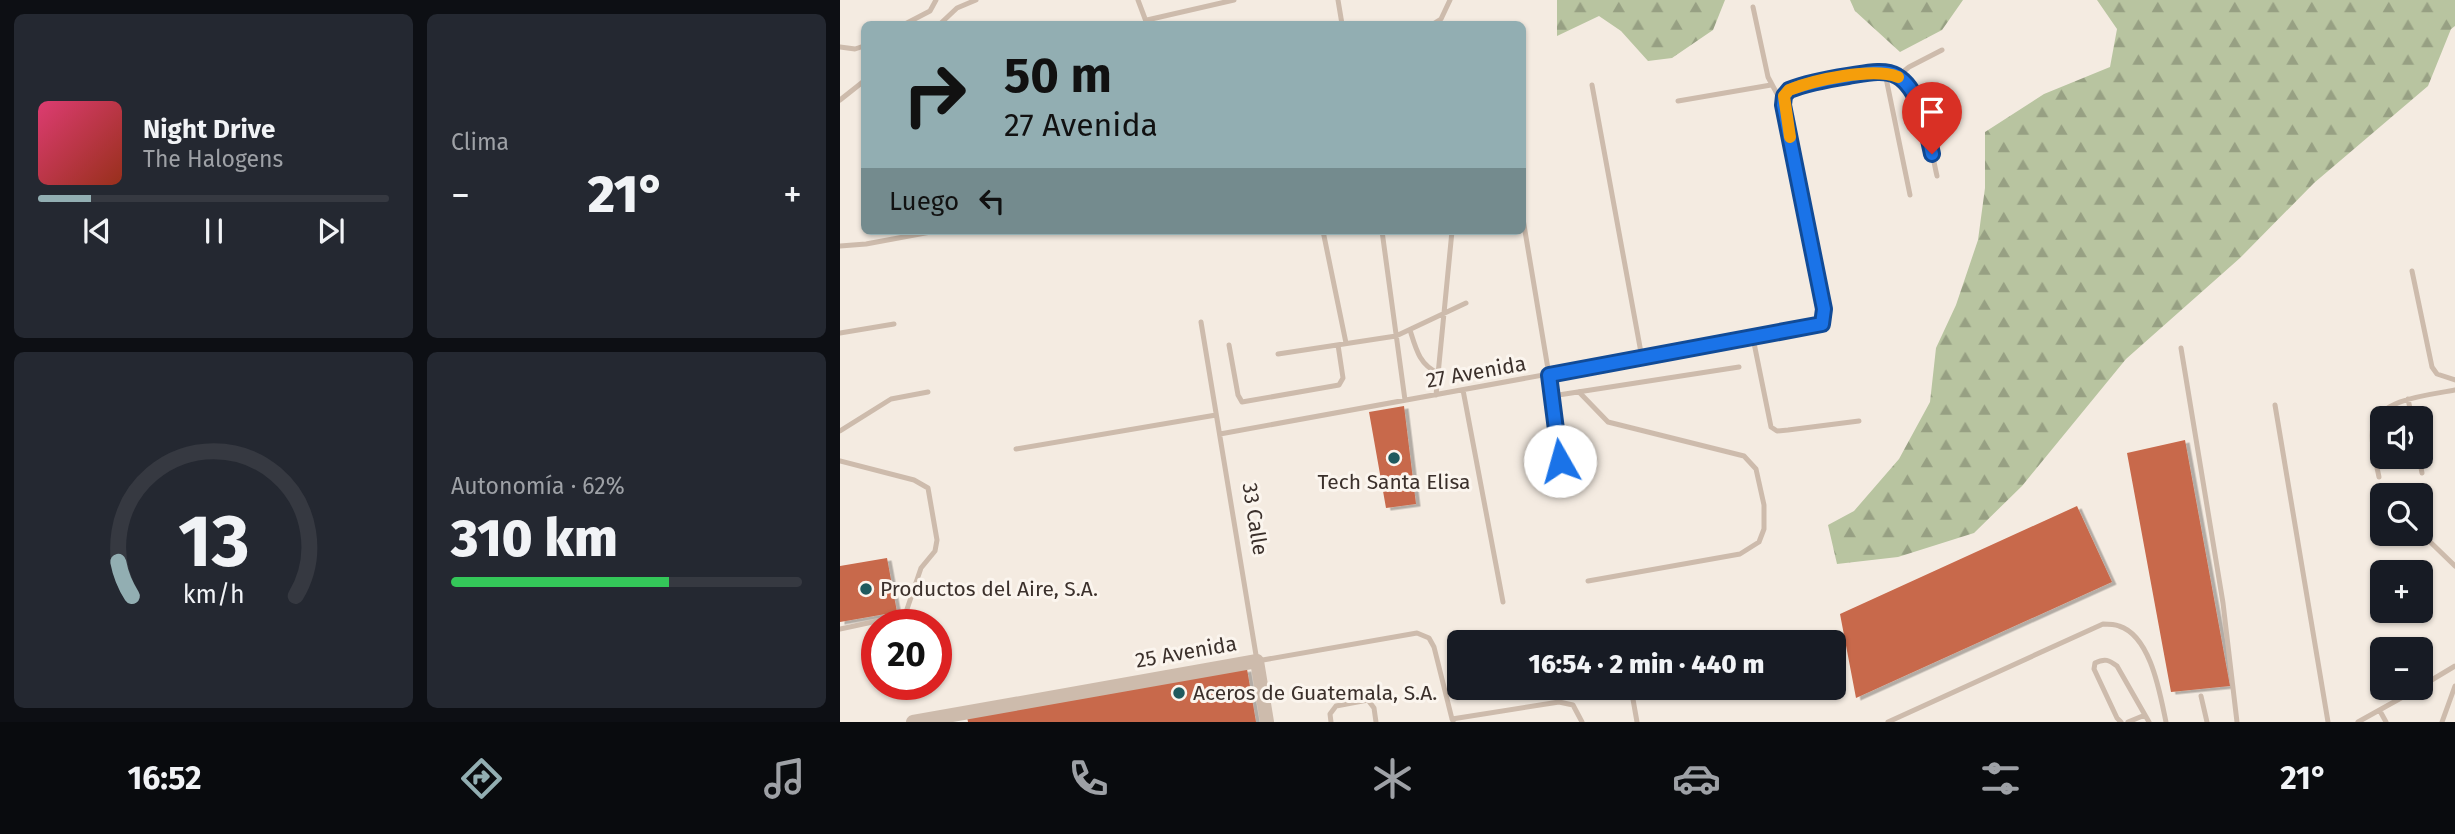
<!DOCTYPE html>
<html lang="es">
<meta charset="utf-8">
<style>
:root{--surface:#171b24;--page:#242831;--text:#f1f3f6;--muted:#9ea1a6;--line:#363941;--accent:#92aeb2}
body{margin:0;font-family:"Fira Sans",sans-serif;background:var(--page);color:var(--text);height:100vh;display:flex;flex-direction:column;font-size:26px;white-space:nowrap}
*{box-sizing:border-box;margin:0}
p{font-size:23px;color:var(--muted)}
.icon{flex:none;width:38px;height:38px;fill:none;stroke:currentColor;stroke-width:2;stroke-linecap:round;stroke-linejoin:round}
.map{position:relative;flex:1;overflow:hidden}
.panel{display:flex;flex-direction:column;gap:14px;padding:14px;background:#0d0f14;width:840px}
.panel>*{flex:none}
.guide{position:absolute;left:21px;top:21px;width:665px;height:214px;border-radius:10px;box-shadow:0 2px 5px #0004;background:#92aeb2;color:#111;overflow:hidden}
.buttons{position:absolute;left:1530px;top:406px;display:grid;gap:14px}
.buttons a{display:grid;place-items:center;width:63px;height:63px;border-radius:10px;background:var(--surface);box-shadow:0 2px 5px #0004;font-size:35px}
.speed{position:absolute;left:21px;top:609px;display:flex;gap:14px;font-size:35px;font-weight:700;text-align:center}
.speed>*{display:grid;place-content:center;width:91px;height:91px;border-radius:50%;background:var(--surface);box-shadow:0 2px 5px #0004;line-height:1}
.speed .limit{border:10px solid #d22;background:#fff;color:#111}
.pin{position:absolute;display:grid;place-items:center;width:60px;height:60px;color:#fff;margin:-72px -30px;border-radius:50% 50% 50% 0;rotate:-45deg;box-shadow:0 0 7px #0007}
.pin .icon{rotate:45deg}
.me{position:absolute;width:77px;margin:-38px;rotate:353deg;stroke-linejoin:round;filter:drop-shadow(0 0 5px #0008)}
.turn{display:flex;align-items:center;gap:24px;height:147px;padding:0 28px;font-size:32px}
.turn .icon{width:91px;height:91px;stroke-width:2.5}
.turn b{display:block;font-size:49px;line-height:60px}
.then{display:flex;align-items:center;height:66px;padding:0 28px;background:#0003;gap:14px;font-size:26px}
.big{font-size:52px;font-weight:800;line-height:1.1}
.panel .card{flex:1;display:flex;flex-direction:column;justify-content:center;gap:10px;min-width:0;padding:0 24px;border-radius:10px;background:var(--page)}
.panel .dial{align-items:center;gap:0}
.dial svg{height:182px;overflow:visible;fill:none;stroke:var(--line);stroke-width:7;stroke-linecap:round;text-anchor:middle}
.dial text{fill:var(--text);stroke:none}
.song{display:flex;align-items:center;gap:21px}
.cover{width:84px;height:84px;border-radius:10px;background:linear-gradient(135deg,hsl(340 70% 55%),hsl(10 70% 35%))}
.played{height:7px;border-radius:4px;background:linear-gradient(90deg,var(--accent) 15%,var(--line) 15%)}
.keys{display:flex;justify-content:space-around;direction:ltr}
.heat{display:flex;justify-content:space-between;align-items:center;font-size:38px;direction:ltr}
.charge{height:10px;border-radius:5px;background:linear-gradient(90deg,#34c759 62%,var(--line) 0)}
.panel .tiles{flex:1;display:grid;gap:14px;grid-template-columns:repeat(2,1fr)}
.trip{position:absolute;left:607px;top:630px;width:399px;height:70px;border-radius:10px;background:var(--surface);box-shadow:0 2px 5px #0004;font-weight:800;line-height:70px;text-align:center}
.dock{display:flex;height:112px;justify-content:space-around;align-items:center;background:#090b0e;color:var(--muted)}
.dock .icon{width:49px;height:49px}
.dock .active{color:var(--accent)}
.dock b{font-size:32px;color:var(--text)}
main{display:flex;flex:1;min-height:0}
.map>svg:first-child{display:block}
.forest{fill:url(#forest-firs)}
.building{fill:#c8694b;filter:url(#shadow)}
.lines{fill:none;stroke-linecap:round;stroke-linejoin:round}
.service{stroke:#cdbbac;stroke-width:5}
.tertiary{stroke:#cdbbac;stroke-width:14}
.route-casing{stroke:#114b97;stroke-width:18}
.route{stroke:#1a73e8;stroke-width:12}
.slow{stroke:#f59e0b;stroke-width:12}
.poi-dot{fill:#1f5a5e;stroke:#fbf5ee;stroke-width:2.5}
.labels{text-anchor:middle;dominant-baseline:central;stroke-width:6;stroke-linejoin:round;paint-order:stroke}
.street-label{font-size:21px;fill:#3b302b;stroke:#fbf5ee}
.poi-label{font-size:21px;fill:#3b302b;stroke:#fbf5ee;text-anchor:start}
</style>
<main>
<section class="panel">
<div class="tiles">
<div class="card">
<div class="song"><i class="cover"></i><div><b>Night Drive</b><p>The Halogens</p></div></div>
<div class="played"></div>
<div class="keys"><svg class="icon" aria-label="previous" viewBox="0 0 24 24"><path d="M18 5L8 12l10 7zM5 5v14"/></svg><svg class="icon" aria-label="pause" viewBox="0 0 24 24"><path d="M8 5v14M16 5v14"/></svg><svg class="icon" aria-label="next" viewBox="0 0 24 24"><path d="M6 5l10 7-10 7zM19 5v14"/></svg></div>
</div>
<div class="card"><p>Clima</p>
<div class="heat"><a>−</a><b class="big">21°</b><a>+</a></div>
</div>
<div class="card dial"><svg viewBox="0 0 100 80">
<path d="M14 69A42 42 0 1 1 86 69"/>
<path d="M14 69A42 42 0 0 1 8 54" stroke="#92aeb2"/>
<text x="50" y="56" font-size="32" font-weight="700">13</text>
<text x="50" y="72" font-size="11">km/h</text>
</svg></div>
<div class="card"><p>Autonomía · 62%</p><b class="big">310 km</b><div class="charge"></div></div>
</div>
</section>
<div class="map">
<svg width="1615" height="722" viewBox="0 0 1615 722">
<defs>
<pattern id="forest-firs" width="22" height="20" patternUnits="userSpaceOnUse" patternTransform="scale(1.75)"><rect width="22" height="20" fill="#b8c4a0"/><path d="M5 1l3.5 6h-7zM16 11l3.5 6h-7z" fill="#97a083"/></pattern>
<filter id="shadow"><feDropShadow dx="4.5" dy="2.5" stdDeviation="0" flood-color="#0004"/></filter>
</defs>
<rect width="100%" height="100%" fill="#f4ebe1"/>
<path class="forest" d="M 717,0 L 885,0 L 873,30 L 832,58 L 808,61 L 781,31 L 759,16 L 717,36 Z
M 1010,0 L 1123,0 L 1102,30 L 1060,52 L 1015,11 Z
M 1257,0 L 1615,0 L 1615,26 L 1611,29 L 1588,86 L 1474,183 L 1400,258 L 1286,359 L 1182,486 L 1134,533 L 1058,557 L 997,564 L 988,525 L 1014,511 L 1059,459 L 1090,402 L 1096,348 L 1116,305 L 1138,240 L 1145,188 L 1145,132 L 1204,94 L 1270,67 L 1277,29 Z"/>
<path class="building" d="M 564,406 L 576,504 L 546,508 L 529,412 Z
M 1345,440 L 1390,686 L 1331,692 L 1287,453 Z
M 1237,506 L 1272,582 L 1016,698 L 1000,614 Z
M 47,558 L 57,612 L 0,622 L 0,566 Z
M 407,669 L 416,722 L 128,722 L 127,717 Z"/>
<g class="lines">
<path class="service" d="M 298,0 L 307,24
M 498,0 L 502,24
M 913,7 L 928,77 L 943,105
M 307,20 L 394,0
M 65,24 L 90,11 L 96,0
M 100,24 L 117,8 L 136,0
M 593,24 L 601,19 L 610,0
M 0,47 L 15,49 L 24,46
M 1045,73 L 1070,195
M 1058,76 L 1069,67 L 1102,50
M 752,85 L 802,358
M 0,100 L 24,81
M 838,101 L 931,85
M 682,213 L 709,375 L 720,461
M 483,231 L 506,343
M 542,231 L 565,400
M 0,246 L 26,244 L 96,231
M 1572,271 L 1592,367 L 1597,374 L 1615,380
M 361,322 L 417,661 L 577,633 L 589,638 L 594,647 L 612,719
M 570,330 C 576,349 579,364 598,373
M 0,333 L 54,324
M 913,338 L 931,427 L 937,431 L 948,430 L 1019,421
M 389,345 L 398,395 L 402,402 L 499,385 L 503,378 L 498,345
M 1341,348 L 1383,603 L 1397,722
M 438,354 L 556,336 L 626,303
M 623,390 L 663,602
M 739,392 L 768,422 L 904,456 L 916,469 L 924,505 L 924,529 L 919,542 L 900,554 L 748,581
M 596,395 L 612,231
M 712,396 L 899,367
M 1568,399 L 1572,418
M 1435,405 L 1488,722
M 0,431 L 51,399 L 88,392
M 380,434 L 982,324 L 983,309 L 943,105 C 944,95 947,91 957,87 C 978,82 1040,64 1058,77 C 1085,96 1090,146 1097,176
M 176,449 L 376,415
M 1579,457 L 1582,473
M 0,461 L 74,480 L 88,488 L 97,540 L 95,551 L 81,568 L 65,615 L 0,629
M 1539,477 C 1536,462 1530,442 1533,427 C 1540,398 1591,395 1615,390
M 1534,506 L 1542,505
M 1580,524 L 1582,534 L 1615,566
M 1580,687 L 1615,666
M 791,688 L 797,722
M 1361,696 L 1367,722
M 1540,711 L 1546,722
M 613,721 L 612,719 L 719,702 L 733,705 L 742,722
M 491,722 L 490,714 L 496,706 L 528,700 L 534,708 L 536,722
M 1048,722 L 1263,624 C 1268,624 1274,624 1279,626 C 1311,636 1320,694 1326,722
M 1281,722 L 1277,718 L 1254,669 L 1255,663 C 1265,658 1269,660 1277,666 L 1309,722
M 1288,722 L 1305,715
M 1518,722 L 1579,688
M 1602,722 L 1615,686"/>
<path class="tertiary" d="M 73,722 L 417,661 L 427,722"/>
</g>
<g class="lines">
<defs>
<path id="route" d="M 720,461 L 709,375 L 982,324 L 984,309 L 943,105 L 944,96 L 949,90 C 967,83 989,79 1008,76 C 1022,74 1044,68 1057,76 C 1080,89 1087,131 1092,154"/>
</defs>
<use href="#route" class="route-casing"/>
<use href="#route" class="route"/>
<path class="slow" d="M 950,137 L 944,96 L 949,90 C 974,80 1033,67 1058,77"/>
</g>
<g class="poi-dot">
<circle cx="554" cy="458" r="7"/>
<circle cx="26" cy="589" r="7"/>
<circle cx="339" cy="693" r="7"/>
</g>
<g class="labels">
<g class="street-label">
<text transform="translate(636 372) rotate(-10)">27 Avenida</text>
<text transform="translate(415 519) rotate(81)">33 Calle</text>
<text transform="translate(346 652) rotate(-10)">25 Avenida</text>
</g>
<g class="poi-label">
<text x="554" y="482" text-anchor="middle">Tech Santa Elisa</text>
<text x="40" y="589">Productos del Aire, S.A.</text>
<text x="353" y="693">Aceros de Guatemala, S.A.</text>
</g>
</g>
</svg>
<div class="buttons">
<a><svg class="icon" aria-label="sound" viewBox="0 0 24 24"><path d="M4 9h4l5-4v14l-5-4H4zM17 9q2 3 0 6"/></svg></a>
<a><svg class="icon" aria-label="search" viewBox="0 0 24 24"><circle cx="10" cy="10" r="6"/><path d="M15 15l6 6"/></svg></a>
<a>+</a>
<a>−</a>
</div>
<div class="speed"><div class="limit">20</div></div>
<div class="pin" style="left:1092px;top:154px;background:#d93025"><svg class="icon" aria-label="arrive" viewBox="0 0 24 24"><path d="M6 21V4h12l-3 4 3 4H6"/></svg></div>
<svg class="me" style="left:720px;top:461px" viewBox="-20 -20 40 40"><circle r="19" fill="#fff"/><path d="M0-13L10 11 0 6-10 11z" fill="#1a73e8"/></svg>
<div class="trip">16:54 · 2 min · 440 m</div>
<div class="guide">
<div class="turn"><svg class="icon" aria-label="right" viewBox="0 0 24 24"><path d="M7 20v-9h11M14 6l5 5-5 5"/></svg><div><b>50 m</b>27 Avenida</div></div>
<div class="then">Luego<svg class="icon" aria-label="left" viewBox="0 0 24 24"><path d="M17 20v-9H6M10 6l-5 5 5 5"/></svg></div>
</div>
</div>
</main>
<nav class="dock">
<b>16:52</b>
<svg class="icon active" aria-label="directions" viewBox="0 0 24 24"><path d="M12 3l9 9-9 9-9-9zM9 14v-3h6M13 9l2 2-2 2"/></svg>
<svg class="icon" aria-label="music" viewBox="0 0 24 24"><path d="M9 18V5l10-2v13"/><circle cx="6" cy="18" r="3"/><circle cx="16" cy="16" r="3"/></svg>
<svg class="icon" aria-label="phone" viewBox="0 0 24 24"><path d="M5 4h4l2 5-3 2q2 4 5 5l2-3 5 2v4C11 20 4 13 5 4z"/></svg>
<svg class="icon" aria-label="climate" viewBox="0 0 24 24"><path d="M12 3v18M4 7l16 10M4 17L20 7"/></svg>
<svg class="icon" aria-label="car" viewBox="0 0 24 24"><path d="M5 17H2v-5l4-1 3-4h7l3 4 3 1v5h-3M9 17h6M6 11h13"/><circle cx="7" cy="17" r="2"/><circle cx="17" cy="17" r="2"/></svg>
<svg class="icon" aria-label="filters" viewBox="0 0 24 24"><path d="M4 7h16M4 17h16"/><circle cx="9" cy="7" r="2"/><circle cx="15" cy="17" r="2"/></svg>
<b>21°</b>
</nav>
